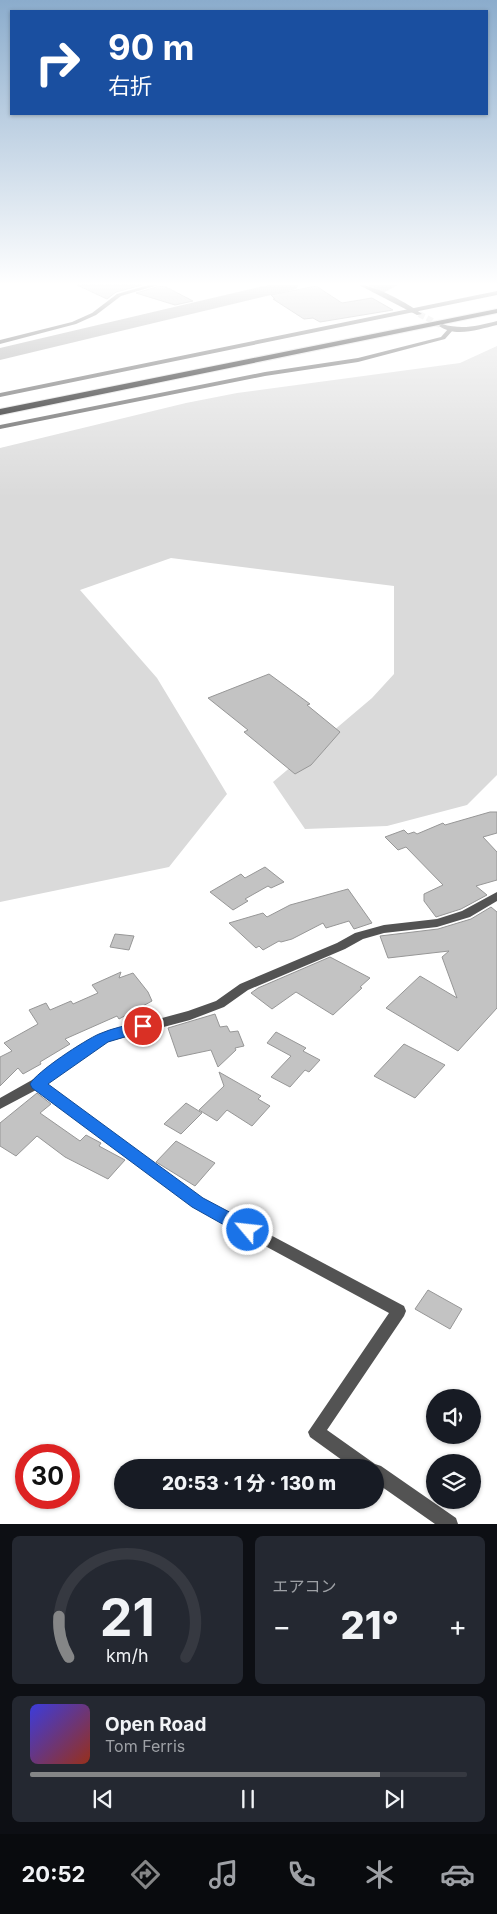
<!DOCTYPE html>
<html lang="ja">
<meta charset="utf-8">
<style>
:root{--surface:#171b24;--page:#242831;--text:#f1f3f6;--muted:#9ea1a6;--line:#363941;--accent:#858687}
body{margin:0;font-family:Inter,"Noto Sans JP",sans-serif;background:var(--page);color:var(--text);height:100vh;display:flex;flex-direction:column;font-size:19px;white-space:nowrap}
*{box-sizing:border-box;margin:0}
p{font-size:16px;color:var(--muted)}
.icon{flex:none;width:28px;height:28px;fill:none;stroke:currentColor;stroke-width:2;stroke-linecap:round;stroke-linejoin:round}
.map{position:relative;height:1524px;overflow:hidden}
.side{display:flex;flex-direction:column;gap:12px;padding:12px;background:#0d0f14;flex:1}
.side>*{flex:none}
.top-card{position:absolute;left:10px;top:10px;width:478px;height:105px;border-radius:0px;box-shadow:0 1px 4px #0004;background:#1a4fa0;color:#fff;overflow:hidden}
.controls{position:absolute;left:426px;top:1389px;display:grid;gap:10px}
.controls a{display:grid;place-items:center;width:55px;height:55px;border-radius:50%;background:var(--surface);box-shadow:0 1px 4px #0004;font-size:25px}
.speed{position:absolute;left:15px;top:1444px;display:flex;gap:10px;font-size:25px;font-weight:700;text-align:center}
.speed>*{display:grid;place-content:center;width:65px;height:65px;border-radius:50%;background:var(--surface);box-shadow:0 1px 4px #0004;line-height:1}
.speed .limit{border:8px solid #d22;background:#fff;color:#111}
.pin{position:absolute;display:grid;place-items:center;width:42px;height:42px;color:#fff;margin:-21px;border:2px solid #fff;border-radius:50%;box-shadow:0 1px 5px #0007}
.me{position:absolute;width:55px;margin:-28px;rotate:298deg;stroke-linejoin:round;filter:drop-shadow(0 0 4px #0008)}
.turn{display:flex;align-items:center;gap:18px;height:105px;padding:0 15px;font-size:22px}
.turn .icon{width:65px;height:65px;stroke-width:2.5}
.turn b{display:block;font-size:35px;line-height:42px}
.big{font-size:38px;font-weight:800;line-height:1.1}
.side .widget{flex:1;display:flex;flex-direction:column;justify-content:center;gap:8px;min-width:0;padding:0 18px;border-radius:8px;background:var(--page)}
.side .dial{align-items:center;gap:0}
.dial svg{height:130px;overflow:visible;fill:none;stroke:var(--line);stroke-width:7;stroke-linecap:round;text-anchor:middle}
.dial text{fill:var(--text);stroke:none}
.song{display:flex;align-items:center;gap:15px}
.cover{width:60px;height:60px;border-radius:8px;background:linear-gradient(135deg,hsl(240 70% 55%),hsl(10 70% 35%))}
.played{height:5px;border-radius:2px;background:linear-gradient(90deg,var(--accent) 80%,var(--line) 80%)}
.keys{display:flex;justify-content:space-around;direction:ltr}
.heat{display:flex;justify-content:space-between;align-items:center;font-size:28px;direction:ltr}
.side .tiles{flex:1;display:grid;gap:12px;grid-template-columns:1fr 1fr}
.widget:last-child{grid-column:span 2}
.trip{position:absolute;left:114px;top:1459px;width:270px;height:50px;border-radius:25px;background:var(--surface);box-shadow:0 1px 4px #0004;font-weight:800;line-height:50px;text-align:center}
.tabs{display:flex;height:80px;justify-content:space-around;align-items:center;background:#090b0e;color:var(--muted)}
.tabs .icon{width:35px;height:35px}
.tabs .on{color:var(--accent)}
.tabs b{font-size:22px;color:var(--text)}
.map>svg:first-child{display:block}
.green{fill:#dadada}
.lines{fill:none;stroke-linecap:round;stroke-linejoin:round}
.canal{fill:#a1a1a1;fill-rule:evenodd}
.river{fill:#a1a1a1;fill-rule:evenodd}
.building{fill:#c3c3c3;stroke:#979797}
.tertiary-tunnel{stroke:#d9d9d9;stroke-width:6;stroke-dasharray:6 3;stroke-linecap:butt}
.trunk-casing{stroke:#dbdbdb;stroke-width:2}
.minor{fill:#535353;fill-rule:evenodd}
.tertiary{fill:#535353;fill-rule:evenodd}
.trunk{fill:#000;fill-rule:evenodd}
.route{fill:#1a73e8;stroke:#114b97}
</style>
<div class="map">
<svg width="497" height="1524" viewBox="0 0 497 1524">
<rect width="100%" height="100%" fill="#fff"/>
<path class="green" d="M 497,346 L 497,775 L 467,805 L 387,826 L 305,829 L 273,782 L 372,698 L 394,674 L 394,586 L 171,558 L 80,590 L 157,678 L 227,794 L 169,867 L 0,902 L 0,448 L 186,403 L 237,393 L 460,363 Z"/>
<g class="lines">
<path class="canal" d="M 368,285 L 398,285 L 383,293 Z"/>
<path class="river" d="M 268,285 L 299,285 L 296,289 L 0,360 L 0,348 Z"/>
</g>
<path class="building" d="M 77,285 L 142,285 L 116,292 L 107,299 Z
M 160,286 L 166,287 L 193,301 L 175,305 L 136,293 Z
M 316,286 L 342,303 L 372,298 L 393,310 L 320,322 L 313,318 L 304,319 L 273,299 L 275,299 L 271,295 Z
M 269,674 L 310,704 L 307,705 L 340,732 L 311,765 L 295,774 L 244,732 L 248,730 L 208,698 Z
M 490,812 L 497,812 L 497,833 L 483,837 L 497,852 L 497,880 L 476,886 L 487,895 L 461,909 L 436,917 L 424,901 L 424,894 L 443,885 L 406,847 L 398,850 L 385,837 L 404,830 L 408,834 L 414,832 L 417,834 L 443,823 L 445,825 Z
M 265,867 L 284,882 L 271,888 L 268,886 L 245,899 L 248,901 L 233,910 L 210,892 L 241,874 L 245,878 Z
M 348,889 L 372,923 L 354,929 L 349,921 L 326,928 L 323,923 L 292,939 L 281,942 L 279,941 L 263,950 L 259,946 L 256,948 L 229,923 L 263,913 L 267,917 L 290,905 Z
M 491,907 L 497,912 L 497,1008 L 458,1051 L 386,1008 L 420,976 L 457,998 L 442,957 L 449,951 L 388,958 L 380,936 L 438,929 L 471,919 Z
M 115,934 L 134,936 L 129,950 L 110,947 Z
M 330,957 L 370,978 L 360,987 L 362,988 L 333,1015 L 296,992 L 272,1009 L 251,993 L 258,988 Z
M 121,972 L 119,978 L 133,973 L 148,992 L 152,1001 L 119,1019 L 117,1016 L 65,1039 L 70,1044 L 40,1062 L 41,1064 L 23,1074 L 18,1068 L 0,1086 L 0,1057 L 12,1051 L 4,1043 L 38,1024 L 29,1010 L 46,1003 L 50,1010 L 71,1001 L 73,1004 L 98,993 L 92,985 Z
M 215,1014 L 220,1027 L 227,1026 L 230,1032 L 238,1031 L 244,1046 L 235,1048 L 236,1050 L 218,1067 L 211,1050 L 178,1057 L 168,1028 Z
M 276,1032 L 306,1048 L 303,1051 L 320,1060 L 309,1072 L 305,1070 L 290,1087 L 271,1077 L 291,1056 L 267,1043 Z
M 404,1044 L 445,1065 L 415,1098 L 374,1076 Z
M 219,1072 L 261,1096 L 258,1099 L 270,1106 L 252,1126 L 227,1110 L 217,1121 L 199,1110 L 224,1086 Z
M 37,1093 L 51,1104 L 40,1113 L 80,1141 L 86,1135 L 101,1143 L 99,1146 L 125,1160 L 108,1179 L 65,1157 L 37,1136 L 16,1156 L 0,1146 L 0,1123 Z
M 186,1103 L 202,1113 L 181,1134 L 164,1124 Z
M 176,1141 L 215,1163 L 195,1186 L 156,1162 Z
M 428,1290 L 462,1309 L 450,1329 L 415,1309 Z"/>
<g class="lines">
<path class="tertiary-tunnel" d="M 419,314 L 442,326"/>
<defs>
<path id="trunk" d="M 497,309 L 497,313 L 0,415 L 0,409 Z"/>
</defs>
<use href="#trunk" class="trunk-casing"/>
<path class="minor" d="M 149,285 L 158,285 L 121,296 L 96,315 L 76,324 L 0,344 L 0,340 L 72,322 L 92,313 L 117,294 Z
M 497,291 L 497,295 L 0,397 L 0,393 Z
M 448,329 L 453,330 L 445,339 L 358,362 L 265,376 L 0,429 L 0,425 L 265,372 L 358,358 L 441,337 Z
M 497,892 L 497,901 L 470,917 L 437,927 L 384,933 L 363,939 L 345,949 L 248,990 L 224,1007 L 190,1020 L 107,1042 L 63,1070 L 46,1084 L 203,1199 L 404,1306 L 406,1311 L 404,1316 L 327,1430 L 375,1464 L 381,1466 L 456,1518 L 458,1524 L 435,1524 L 375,1482 L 375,1468 L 353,1468 L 310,1437 L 308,1432 L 389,1313 L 193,1207 L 36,1090 L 0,1109 L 0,1098 L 32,1080 L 53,1064 L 99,1035 L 188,1011 L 216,1001 L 240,984 L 337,943 L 355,933 L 384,925 L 437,919 L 462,911 Z"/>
<path class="tertiary" d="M 359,285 C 375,285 409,304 422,314 L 417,315 Z
M 497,321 L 497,325 C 479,329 456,338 439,326 L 442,324 C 462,330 477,326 497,321 Z"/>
<use href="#trunk" class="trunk"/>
</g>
<linearGradient id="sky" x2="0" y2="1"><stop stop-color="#8baccc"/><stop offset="0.57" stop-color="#fff"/><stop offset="1" stop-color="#fff" stop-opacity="0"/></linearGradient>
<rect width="497" height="498" fill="url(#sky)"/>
<path class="route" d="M 143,1021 L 148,1022 L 150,1026 L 148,1030 L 108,1042 L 48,1084 L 203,1198 L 254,1225 L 256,1230 L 254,1235 L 248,1237 L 242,1235 L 192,1207 L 32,1088 L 30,1084 C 36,1072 85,1040 99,1034 C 112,1028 129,1025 143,1021 Z"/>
</svg>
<div class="controls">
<a><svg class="icon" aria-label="sound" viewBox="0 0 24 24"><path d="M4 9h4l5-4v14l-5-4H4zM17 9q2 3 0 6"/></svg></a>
<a><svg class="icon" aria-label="layers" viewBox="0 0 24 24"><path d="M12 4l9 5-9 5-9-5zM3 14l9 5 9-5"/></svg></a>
</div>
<div class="speed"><div class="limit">30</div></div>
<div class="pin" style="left:143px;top:1026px;background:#d93025"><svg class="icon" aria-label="arrive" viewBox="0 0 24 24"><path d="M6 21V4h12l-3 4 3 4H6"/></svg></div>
<svg class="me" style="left:248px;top:1230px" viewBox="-20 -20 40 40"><circle r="17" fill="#1a73e8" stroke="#fff" stroke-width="3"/><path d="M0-11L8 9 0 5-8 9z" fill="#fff"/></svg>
<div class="trip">20:53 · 1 分 · 130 m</div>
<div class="top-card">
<div class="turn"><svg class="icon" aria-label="right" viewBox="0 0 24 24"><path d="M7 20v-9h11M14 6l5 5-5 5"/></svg><div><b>90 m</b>右折</div></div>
</div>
</div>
<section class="side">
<div class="tiles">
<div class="widget dial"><svg viewBox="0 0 100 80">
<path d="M14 69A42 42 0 1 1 86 69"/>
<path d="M14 69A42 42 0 0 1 8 44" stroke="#858687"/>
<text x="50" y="56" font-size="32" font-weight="700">21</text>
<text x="50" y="72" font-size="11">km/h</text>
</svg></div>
<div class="widget"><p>エアコン</p>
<div class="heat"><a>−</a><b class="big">21°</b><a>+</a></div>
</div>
<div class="widget">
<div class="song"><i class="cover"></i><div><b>Open Road</b><p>Tom Ferris</p></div></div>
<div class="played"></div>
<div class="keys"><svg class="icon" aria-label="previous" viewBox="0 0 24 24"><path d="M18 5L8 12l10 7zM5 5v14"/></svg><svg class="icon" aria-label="pause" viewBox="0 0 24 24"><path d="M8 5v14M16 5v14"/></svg><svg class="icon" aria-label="next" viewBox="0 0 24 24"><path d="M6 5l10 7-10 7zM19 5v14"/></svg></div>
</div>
</div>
</section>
<nav class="tabs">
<b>20:52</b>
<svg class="icon on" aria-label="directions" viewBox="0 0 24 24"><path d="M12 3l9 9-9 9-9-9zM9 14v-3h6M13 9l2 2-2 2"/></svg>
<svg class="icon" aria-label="music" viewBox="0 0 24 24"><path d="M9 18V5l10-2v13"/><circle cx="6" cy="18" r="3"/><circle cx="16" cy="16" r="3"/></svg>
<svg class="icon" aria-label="phone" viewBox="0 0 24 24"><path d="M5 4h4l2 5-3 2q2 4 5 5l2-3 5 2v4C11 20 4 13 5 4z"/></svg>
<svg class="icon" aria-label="climate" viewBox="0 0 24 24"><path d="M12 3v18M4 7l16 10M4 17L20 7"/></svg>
<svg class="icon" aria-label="car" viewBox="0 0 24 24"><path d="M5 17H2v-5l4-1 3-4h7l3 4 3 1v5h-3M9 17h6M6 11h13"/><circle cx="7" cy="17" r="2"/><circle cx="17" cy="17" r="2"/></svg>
</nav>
